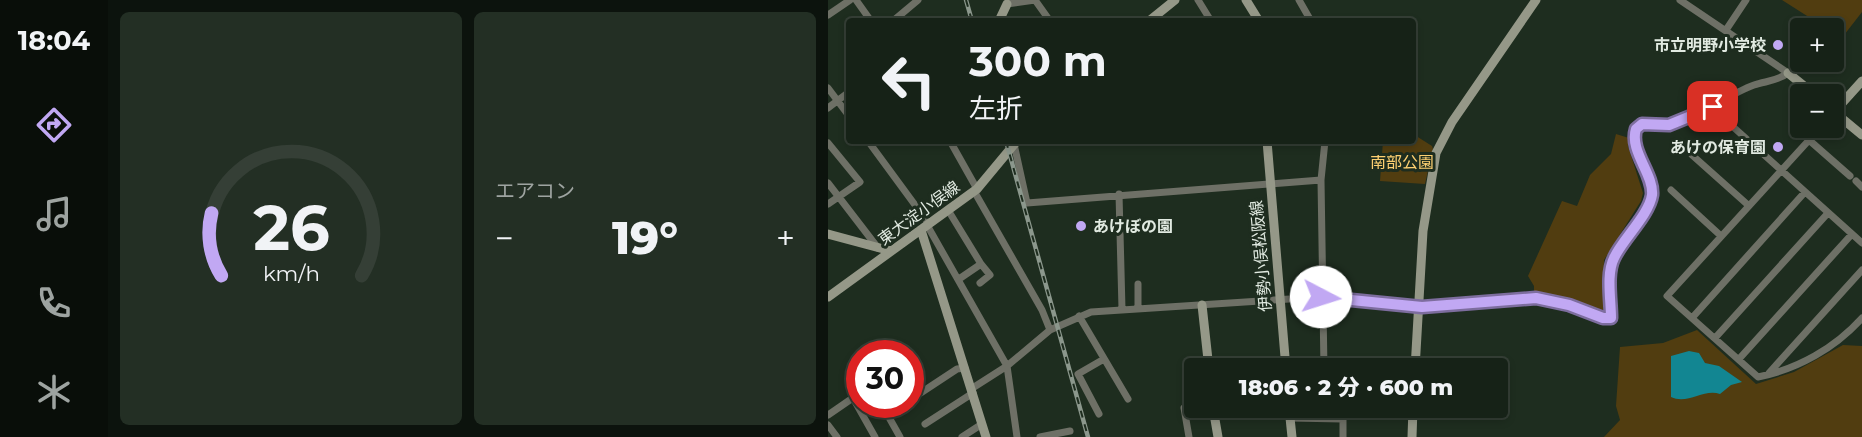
<!DOCTYPE html>
<html lang="ja">
<meta charset="utf-8">
<style>
:root{--surface:#162217;--page:#232f24;--text:#f1f3f6;--muted:#9ea4a1;--line:#353f36;--accent:#c1a8f3}
body{margin:0;font-family:Montserrat,"Noto Sans JP",sans-serif;background:var(--page);color:var(--text);height:100vh;display:flex;flex-direction:column;font-size:22px;white-space:nowrap}
*{box-sizing:border-box;margin:0}
p{font-size:20px;color:var(--muted)}
.icon{flex:none;width:33px;height:33px;fill:none;stroke:currentColor;stroke-width:2;stroke-linecap:round;stroke-linejoin:round}
.map{position:relative;flex:1;overflow:hidden}
.sheet{display:flex;flex-direction:column;gap:12px;padding:12px;background:#0c130d;width:720px}
.sheet>*{flex:none}
.guide{position:absolute;left:18px;top:18px;width:570px;height:126px;border-radius:6px;box-shadow:0 3px 9px #0003,0 0 0 2px var(--line);background:#162217;color:var(--text);overflow:hidden}
.tools{position:absolute;left:962px;top:18px;display:grid;gap:12px}
.tools a{display:grid;place-items:center;width:54px;height:54px;border-radius:6px;background:var(--surface);box-shadow:0 3px 9px #0003,0 0 0 2px var(--line);font-size:30px}
.speed{position:absolute;left:18px;top:340px;display:flex;gap:12px;font-size:30px;font-weight:700;text-align:center}
.speed>*{display:grid;place-content:center;width:78px;height:78px;border-radius:50%;background:var(--surface);box-shadow:0 3px 9px #0003,0 0 0 2px var(--line);line-height:1}
.speed .limit{border:9px solid #d22;background:#fff;color:#111}
.pin{position:absolute;display:grid;place-items:center;width:51px;height:51px;color:#fff;margin:-26px;border-radius:12px;box-shadow:0 3px 9px #0006}
.me{position:absolute;width:66px;margin:-33px;rotate:95deg;stroke-linejoin:round;filter:drop-shadow(0 0 4px #0008)}
.turn{display:flex;align-items:center;gap:21px;height:126px;padding:0 24px;font-size:27px}
.turn .icon{width:78px;height:78px;stroke-width:2.5}
.turn b{display:block;font-size:42px;line-height:51px}
.big{font-size:45px;font-weight:800;line-height:1.1}
.sheet .tile{flex:1;display:flex;flex-direction:column;justify-content:center;gap:9px;min-width:0;padding:0 21px;border-radius:9px;background:var(--page)}
.sheet .dial{align-items:center;gap:0}
.dial svg{height:156px;overflow:visible;fill:none;stroke:var(--line);stroke-width:7;stroke-linecap:round;text-anchor:middle}
.dial text{fill:var(--text);stroke:none}
.heat{display:flex;justify-content:space-between;align-items:center;font-size:33px;direction:ltr}
.sheet .tiles{flex:1;display:grid;gap:12px;grid-template-columns:repeat(2,1fr)}
.trip{position:absolute;left:356px;top:358px;width:324px;height:60px;border-radius:6px;background:var(--surface);box-shadow:0 3px 9px #0003,0 0 0 2px var(--line);font-weight:800;line-height:60px;text-align:center}
main{display:flex;flex:1;min-height:0}
.dock{display:flex;flex-direction:column;width:108px;justify-content:space-around;align-items:center;background:#090e09;color:var(--muted)}
.dock .icon{width:42px;height:42px}
.dock .on{color:var(--accent)}
.dock b{font-size:27px;color:var(--text)}
.map>svg:first-child{display:block}
.green{fill:#513d10}
.water{fill:#128692}
.lines{fill:none;stroke-linecap:round;stroke-linejoin:round}
.street{stroke:#6e7066;stroke-width:7}
.secondary{stroke:#959888;stroke-width:9}
.rail-casing{stroke:#8b978c;stroke-width:4.5}
.rail{stroke:#1e2d1f;stroke-width:2;stroke-dasharray:7;stroke-linecap:butt}
.route-casing{stroke:#7d6d9e;stroke-width:15}
.route{stroke:#c1a8f3;stroke-width:10}
.poi-dot{fill:#c1a8f3;stroke:#1e2d1f;stroke-width:2}
.labels{text-anchor:middle;dominant-baseline:central;stroke-width:6;stroke-linejoin:round;paint-order:stroke}
.poi-label{font-size:16px;font-weight:bold;fill:#e1eae1;stroke:#1e2d1f;text-anchor:end}
.park-label{font-size:16px;fill:#fccf71;stroke:#1e2d1f}
.street-label{font-size:16px;fill:#e1eae1;stroke:#1e2d1f}
</style>
<main>
<nav class="dock">
<b>18:04</b>
<svg class="icon on" aria-label="directions" viewBox="0 0 24 24"><path d="M12 3l9 9-9 9-9-9zM9 14v-3h6M13 9l2 2-2 2"/></svg>
<svg class="icon" aria-label="music" viewBox="0 0 24 24"><path d="M9 18V5l10-2v13"/><circle cx="6" cy="18" r="3"/><circle cx="16" cy="16" r="3"/></svg>
<svg class="icon" aria-label="phone" viewBox="0 0 24 24"><path d="M5 4h4l2 5-3 2q2 4 5 5l2-3 5 2v4C11 20 4 13 5 4z"/></svg>
<svg class="icon" aria-label="climate" viewBox="0 0 24 24"><path d="M12 3v18M4 7l16 10M4 17L20 7"/></svg>
</nav>
<section class="sheet">
<div class="tiles">
<div class="tile dial"><svg viewBox="0 0 100 80">
<path d="M14 69A42 42 0 1 1 86 69"/>
<path d="M14 69A42 42 0 0 1 9 37" stroke="#c1a8f3"/>
<text x="50" y="56" font-size="32" font-weight="700">26</text>
<text x="50" y="72" font-size="11">km/h</text>
</svg></div>
<div class="tile"><p>エアコン</p>
<div class="heat"><a>−</a><b class="big">19°</b><a>+</a></div>
</div>
</div>
</section>
<div class="map">
<svg width="1034" height="437" viewBox="0 0 1034 437">
<rect width="100%" height="100%" fill="#1e2d1f"/>
<path class="green" d="M 954,0 L 1034,0 L 1034,12 L 1013,39 L 1005,33 L 1005,28 L 998,28 Z
M 585,134 L 604,146 L 605,149 L 597,184 L 552,181 L 555,141 L 585,141 Z
M 788,134 L 801,138 L 800,146 L 815,193 L 813,201 L 776,260 L 775,314 L 743,302 L 706,295 L 706,286 L 700,276 L 734,201 L 749,206 L 762,175 L 783,154 Z
M 869,330 L 928,384 L 966,372 L 1015,345 L 1034,346 L 1034,437 L 776,437 L 792,420 L 788,406 L 792,347 L 835,343 Z"/>
<path class="water" d="M 861,351 L 871,353 L 877,363 L 891,366 L 914,382 L 903,385 L 892,394 C 876,388 860,405 843,397 L 843,356 Z"/>
<g class="lines">
<path class="street" d="M 28,0 L 43,21
M 207,0 L 222,21
M 370,0 L 383,21
M 471,0 L 483,21
M 179,4 L 207,0
M 0,15 L 22,0
M 65,21 L 90,0
M 898,30 L 918,0
M 0,88 L 21,116
M 0,108 L 21,92
M 893,116 L 1034,243
M 992,128 L 839,296 L 930,377 C 970,369 1007,348 1034,318
M 981,140 L 1022,176
M 40,141 L 101,224
M 122,141 L 149,189
M 0,143 L 32,182 L 0,204
M 186,144 L 199,203 L 493,180
M 864,155 L 920,205
M 1028,181 L 1034,187
M 0,183 L 50,248
M 843,190 L 893,236
M 146,191 L 214,310 L 222,330
M 291,194 L 294,309
M 120,210 L 153,264 L 131,279
M 99,225 L 179,366 L 189,437
M 152,283 L 162,275 L 153,264
M 310,284 L 310,308
M 251,316 L 300,399
M 864,318 L 977,192
M 887,338 L 1000,213
M 911,359 L 1024,234
M 496,369 L 493,180 L 497,141
M 941,373 L 1034,270
M 143,389 L 179,366 L 222,330 L 263,312 L 493,297 L 594,307 L 708,298 L 742,305 L 775,318 L 783,318 C 783,300 778,274 786,258 C 794,240 821,215 824,195 C 826,174 801,150 808,129 L 814,124 C 823,124 833,127 842,125 C 872,118 898,95 926,85 C 938,81 950,81 960,73 L 852,0
M 25,398 L 47,437
M 85,398 L 129,369 L 137,368
M 54,405 L 72,437
M 498,408 L 498,418
M 271,414 L 250,374 L 276,359
M 0,415 L 32,393
M 462,418 L 515,419 L 515,437
M 97,424 L 145,393
M 0,425 L 9,437
M 134,437 L 154,424
M 212,437 L 242,431
M 361,437 L 356,408 L 366,407"/>
<path class="secondary" d="M 418,0 L 431,21
M 171,21 L 179,4
M 321,21 L 347,0
M 960,73 L 986,94
M 1005,111 L 1034,135
M 1006,112 L 1034,81
M 439,141 L 458,369
M 93,230 L 158,437
M 0,234 L 63,251
M 0,297 L 149,189 L 189,141
M 374,305 L 381,369
M 587,369 L 595,231 L 608,153 L 624,122 L 708,0
M 385,408 L 390,437
M 461,408 L 464,437
M 584,437 L 585,408"/>
<defs>
<path id="rail" d="M 138,0 L 144,21
M 178,141 L 260,437"/>
</defs>
<use href="#rail" class="rail-casing"/>
<use href="#rail" class="rail"/>
</g>
<g class="lines">
<defs>
<path id="route" d="M 493,297 L 594,307 L 708,298 L 741,305 L 775,318 L 783,318 C 783,300 778,274 786,258 C 794,240 821,215 824,195 C 826,174 801,151 808,129 L 814,124 L 841,125 L 885,107"/>
</defs>
<use href="#route" class="route-casing"/>
<use href="#route" class="route"/>
</g>
<g class="poi-dot">
<circle cx="950" cy="45" r="6"/>
<circle cx="950" cy="147" r="6"/>
<circle cx="253" cy="226" r="6"/>
</g>
<g class="labels">
<g class="poi-label">
<text x="938" y="45">市立明野小学校</text>
<text x="938" y="147">あけの保育園</text>
<text x="265" y="226" text-anchor="start">あけぼの園</text>
</g>
<g class="park-label">
<text x="574" y="162">南部公園</text>
</g>
<g class="street-label">
<text transform="translate(91 213) rotate(-36)">東大淀小俣線</text>
<text transform="translate(433 256) rotate(-95)">伊勢小俣松阪線</text>
</g>
</g>
</svg>
<div class="tools">
<a>+</a>
<a>−</a>
</div>
<div class="speed"><div class="limit">30</div></div>
<div class="pin" style="left:885px;top:107px;background:#d93025"><svg class="icon" aria-label="arrive" viewBox="0 0 24 24"><path d="M6 21V4h12l-3 4 3 4H6"/></svg></div>
<svg class="me" style="left:493px;top:297px" viewBox="-20 -20 40 40"><circle r="19" fill="#fff"/><path d="M0-13L10 11 0 6-10 11z" fill="#c1a8f3"/></svg>
<div class="trip">18:06 · 2 分 · 600 m</div>
<div class="guide">
<div class="turn"><svg class="icon" aria-label="left" viewBox="0 0 24 24"><path d="M17 20v-9H6M10 6l-5 5 5 5"/></svg><div><b>300 m</b>左折</div></div>
</div>
</div>
</main>
